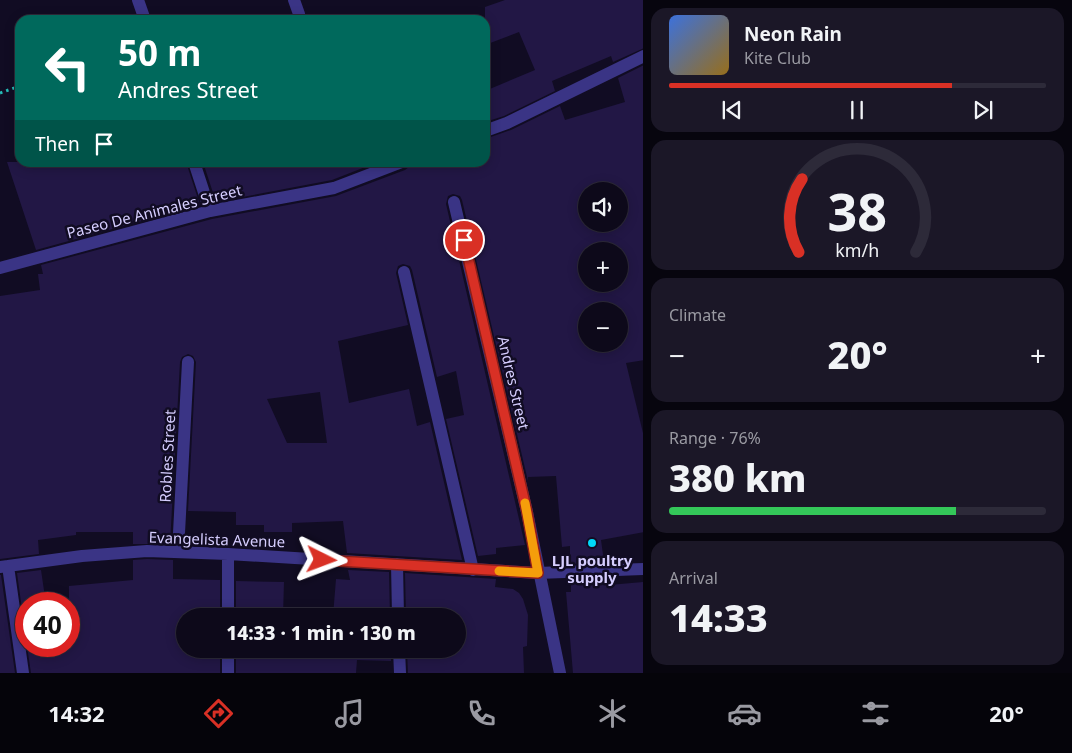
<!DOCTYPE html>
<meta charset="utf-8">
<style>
:root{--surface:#0d091a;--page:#1b1727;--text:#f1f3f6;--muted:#9a9aa2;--line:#2d2a39;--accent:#d93025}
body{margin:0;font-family:"Noto Sans",sans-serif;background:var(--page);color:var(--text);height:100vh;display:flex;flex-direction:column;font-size:19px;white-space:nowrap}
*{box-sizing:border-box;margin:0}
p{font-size:16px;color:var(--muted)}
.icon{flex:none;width:28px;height:28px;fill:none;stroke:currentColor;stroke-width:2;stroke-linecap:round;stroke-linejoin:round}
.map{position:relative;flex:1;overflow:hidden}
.side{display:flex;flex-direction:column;gap:8px;padding:8px;background:#07050e;width:429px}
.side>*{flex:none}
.guide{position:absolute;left:15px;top:15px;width:475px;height:152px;border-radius:15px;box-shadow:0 2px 12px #0003,0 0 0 1px var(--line);background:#00695c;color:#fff;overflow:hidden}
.tools{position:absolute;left:578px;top:182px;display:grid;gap:10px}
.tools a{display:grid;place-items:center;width:50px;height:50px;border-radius:50%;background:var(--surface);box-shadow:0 2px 12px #0003,0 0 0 1px var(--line);font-size:25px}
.speed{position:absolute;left:15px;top:592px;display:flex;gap:10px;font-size:25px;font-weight:700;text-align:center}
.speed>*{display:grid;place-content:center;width:65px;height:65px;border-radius:50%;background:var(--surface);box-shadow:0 2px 12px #0003,0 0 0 1px var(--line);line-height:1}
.speed .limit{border:8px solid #d22;background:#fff;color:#111}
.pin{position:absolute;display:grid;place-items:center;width:42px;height:42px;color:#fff;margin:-21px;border:2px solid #fff;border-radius:50%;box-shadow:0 1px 5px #0007}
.me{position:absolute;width:55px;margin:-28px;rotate:93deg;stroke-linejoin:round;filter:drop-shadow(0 0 4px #0008)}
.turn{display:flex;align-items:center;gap:18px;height:105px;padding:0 20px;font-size:22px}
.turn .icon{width:65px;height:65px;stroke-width:2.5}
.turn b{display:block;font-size:35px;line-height:42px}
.then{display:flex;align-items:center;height:48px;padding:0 20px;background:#0003;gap:10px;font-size:19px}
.big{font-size:38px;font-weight:800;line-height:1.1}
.side .card{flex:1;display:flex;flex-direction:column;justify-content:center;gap:8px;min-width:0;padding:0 18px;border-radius:15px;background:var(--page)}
.side .dial{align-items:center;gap:0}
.dial svg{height:130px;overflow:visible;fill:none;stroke:var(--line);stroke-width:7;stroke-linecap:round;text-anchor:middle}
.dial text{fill:var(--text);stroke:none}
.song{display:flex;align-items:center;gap:15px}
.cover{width:60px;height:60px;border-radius:8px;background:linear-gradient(135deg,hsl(220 70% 55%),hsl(40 70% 35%))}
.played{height:5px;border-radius:2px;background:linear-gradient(90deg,var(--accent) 75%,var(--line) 75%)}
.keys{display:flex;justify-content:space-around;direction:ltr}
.heat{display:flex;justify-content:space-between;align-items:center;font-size:28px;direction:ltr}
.charge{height:8px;border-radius:4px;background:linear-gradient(90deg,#34c759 76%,var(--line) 0)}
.trip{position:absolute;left:176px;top:608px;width:290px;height:50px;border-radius:25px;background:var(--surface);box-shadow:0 2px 12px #0003,0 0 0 1px var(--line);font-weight:800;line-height:50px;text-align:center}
.tabs{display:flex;height:80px;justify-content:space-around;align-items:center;background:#05040a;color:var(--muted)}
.tabs .icon{width:35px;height:35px}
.tabs .active{color:var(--accent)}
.tabs b{font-size:22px;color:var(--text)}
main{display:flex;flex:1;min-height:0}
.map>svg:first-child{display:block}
.building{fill:#221745;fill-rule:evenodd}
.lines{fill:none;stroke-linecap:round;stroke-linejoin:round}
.path{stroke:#26bbb7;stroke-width:3;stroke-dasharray:2.5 4;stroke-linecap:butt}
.minor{stroke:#3a3485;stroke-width:12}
.route-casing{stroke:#8d1f18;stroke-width:12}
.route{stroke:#d93025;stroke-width:9}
.slow{stroke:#f59e0b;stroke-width:9}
.poi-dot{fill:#00d8f9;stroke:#110c23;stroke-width:2}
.labels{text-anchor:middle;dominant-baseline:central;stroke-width:5;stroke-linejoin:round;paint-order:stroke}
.street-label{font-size:15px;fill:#d6ceff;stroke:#110c23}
.poi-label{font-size:15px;font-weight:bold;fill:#d6ceff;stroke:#110c23}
</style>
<main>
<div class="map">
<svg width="644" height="673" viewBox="0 0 644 673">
<rect width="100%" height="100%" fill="#110c23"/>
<path class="building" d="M 505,0 L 644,0 L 644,48 L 613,62 L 611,56 L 552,81 L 555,91 L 504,116 L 485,122 L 485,91 L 535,70 L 519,32 L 485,45 L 485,7 Z
M 644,65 L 644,360 L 626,363 L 644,437 L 644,532 L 601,540 L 604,562 L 570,564 L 570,546 L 562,547 L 556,476 L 528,477 L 528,481 L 462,200 L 460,196 L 453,194 L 448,196 L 446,204 L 525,545 L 496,548 L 496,554 L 478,556 L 446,419 L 464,415 L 456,371 L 437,377 L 412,270 L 410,266 L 403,264 L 398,266 L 396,273 L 408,325 L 338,341 L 349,403 L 409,389 L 417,426 L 430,422 L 462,560 L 347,553 L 343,521 L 292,523 L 292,532 L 264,532 L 264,525 L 236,525 L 236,512 L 188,511 L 196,362 L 193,356 L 188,354 L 182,357 L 180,362 L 170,544 L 133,544 L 133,532 L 76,532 L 76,535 L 38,540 L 39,554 L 0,559 L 0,296 L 40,290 L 38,274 L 43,274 L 41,265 L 212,219 L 336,196 L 405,170 L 409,167 L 410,162 L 485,162 L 485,139 L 511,130 L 560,106 L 565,120 L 625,102 L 618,78 ZM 586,191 L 619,191 L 619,224 L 586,224 ZM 586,251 L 619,251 L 619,284 L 586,284 ZM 586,311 L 619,311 L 619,344 L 586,344 ZM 320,392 L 327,443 L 287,443 L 267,399 Z
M 7,162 L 186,162 L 200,205 L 36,250 Z
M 203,162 L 378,162 L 332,180 L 216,202 Z
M 147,559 L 173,560 L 173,579 L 220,580 L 220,616 L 185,616 L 185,649 L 220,649 L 220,673 L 31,673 L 27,646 L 69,646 L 69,586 L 133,580 L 133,560 Z
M 41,570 L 46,604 L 26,604 L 26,638 L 17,573 Z
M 348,570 L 389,572 L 390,616 L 333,616 L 336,579 L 350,580 Z
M 405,573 L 496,579 L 495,587 L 513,589 L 519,593 L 523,599 L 528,615 L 527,646 L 523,647 L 524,673 L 408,673 L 407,649 L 458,649 L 458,616 L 406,616 Z
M 0,575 L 1,575 L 15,673 L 0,673 Z
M 607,579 L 609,585 L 644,582 L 644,673 L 573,673 L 566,592 L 571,592 L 571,580 Z
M 236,581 L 284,582 L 283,616 L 236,616 Z
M 236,649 L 391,649 L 391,661 L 357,660 L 356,673 L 236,673 Z"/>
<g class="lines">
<path class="path" d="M 0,93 L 20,86"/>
<path class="minor" d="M 138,0 L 145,20
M 294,0 L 299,14
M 485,131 L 507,123 L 644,56
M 194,162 L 210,211
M 454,202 L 527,512 L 560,673
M 0,268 L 210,211 L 334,188 L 402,162
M 404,272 L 473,570
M 178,552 L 188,362
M 397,564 L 398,616
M 8,566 L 23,673
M 0,567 L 82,556 L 147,551 L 228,554 L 538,573 L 644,569
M 228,616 L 228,554
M 399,649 L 400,673
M 228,673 L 228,649"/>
</g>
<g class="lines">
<defs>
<path id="route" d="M 322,560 L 538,573 L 527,512 L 464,240"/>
</defs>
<use href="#route" class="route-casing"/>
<use href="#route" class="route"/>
<path class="slow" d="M 499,571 L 538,573 L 525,503"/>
</g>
<circle class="poi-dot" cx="592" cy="543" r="5"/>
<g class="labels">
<g class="street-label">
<text transform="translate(154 211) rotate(-14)">Paseo De Animales Street</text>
<text transform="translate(514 383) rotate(77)">Andres Street</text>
<text transform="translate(167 456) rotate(-87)">Robles Street</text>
<text transform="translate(217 539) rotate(2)">Evangelista Avenue</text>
</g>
<g class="poi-label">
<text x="592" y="560">LJL poultry<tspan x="592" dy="17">supply</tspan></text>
</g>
</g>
</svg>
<div class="tools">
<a><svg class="icon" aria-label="sound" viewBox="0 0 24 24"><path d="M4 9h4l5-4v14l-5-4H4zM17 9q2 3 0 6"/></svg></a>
<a>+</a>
<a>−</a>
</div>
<div class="speed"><div class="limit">40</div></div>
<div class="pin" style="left:464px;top:240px;background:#d93025"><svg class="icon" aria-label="arrive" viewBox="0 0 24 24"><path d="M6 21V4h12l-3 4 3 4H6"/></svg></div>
<svg class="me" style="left:322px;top:560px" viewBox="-20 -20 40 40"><path d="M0-17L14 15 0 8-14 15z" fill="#d93025" stroke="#fff" stroke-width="4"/></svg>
<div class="trip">14:33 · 1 min · 130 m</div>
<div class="guide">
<div class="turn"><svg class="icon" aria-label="left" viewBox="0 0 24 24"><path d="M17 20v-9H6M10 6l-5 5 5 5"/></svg><div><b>50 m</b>Andres Street</div></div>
<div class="then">Then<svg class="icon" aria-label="arrive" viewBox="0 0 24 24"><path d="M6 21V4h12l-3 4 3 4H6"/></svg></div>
</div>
</div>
<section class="side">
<div class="card">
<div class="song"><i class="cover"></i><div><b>Neon Rain</b><p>Kite Club</p></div></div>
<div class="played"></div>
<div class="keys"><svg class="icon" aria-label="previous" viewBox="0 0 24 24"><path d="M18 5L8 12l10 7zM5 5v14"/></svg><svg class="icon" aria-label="pause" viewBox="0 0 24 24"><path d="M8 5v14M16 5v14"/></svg><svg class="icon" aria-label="next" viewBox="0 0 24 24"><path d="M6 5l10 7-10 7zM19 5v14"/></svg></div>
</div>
<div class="card dial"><svg viewBox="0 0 100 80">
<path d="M14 69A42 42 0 1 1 86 69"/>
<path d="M14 69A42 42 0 0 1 16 24" stroke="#d93025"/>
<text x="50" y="56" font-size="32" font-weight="700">38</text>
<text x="50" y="72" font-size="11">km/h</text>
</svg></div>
<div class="card"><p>Climate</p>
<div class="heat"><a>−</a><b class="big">20°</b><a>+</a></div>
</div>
<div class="card"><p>Range · 76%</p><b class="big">380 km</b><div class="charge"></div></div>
<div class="card"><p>Arrival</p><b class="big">14:33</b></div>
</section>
</main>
<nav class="tabs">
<b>14:32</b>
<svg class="icon active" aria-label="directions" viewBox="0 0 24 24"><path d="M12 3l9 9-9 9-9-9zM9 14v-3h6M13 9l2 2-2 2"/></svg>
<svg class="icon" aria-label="music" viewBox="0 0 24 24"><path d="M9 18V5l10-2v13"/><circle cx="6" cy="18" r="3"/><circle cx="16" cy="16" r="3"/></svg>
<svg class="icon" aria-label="phone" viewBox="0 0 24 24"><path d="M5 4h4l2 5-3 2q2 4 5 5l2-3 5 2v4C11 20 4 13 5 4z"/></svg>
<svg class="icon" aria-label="climate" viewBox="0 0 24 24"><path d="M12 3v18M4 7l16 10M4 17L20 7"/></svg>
<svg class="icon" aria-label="car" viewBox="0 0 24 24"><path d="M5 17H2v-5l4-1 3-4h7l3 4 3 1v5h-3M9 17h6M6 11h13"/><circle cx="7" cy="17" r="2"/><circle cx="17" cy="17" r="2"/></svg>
<svg class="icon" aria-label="filters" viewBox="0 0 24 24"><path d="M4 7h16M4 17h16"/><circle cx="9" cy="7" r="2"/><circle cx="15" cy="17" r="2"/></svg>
<b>20°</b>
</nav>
